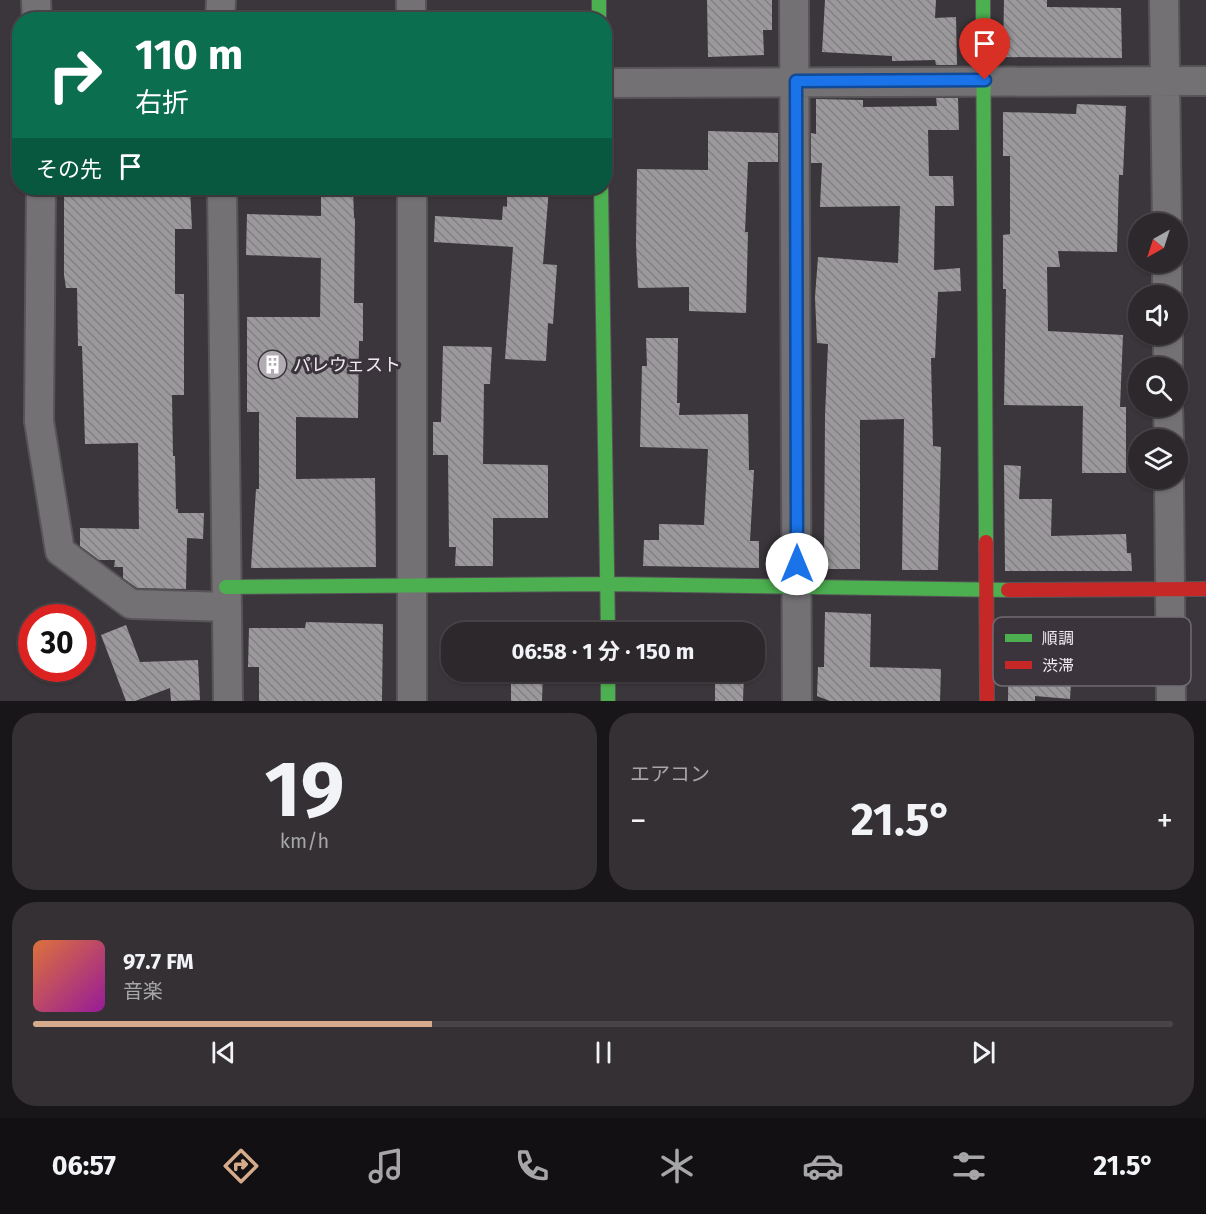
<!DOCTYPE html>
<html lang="ja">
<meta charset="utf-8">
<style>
:root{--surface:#2c282c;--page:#343034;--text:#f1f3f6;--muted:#a6a6a9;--line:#484448;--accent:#d6ab8b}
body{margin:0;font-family:"Fira Sans","Noto Sans JP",sans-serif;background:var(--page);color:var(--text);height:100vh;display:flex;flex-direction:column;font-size:22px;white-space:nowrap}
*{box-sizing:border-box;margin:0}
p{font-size:20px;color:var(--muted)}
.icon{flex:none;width:33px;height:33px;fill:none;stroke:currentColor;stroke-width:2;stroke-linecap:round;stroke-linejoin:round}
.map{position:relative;height:701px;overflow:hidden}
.drawer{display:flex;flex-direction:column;gap:12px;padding:12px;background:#181618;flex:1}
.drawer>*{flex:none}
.hud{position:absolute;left:12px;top:12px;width:600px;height:183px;border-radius:24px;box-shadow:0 2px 4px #0004,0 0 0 2px var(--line);background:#0b6e4f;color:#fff;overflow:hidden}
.needle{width:39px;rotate:219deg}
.tools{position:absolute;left:1128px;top:213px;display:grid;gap:12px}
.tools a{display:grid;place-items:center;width:60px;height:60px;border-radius:50%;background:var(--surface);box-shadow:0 2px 4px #0004,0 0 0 2px var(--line);font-size:30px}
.speed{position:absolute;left:18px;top:604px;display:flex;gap:12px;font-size:30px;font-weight:700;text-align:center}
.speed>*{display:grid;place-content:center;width:78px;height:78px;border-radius:50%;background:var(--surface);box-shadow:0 2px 4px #0004,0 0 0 2px var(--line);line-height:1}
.speed .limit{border:9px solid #d22;background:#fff;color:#111}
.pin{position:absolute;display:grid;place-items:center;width:51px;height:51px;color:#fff;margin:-62px -26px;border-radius:50% 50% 50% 0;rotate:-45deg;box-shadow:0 0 6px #0007}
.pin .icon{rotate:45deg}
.me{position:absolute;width:66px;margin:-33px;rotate:0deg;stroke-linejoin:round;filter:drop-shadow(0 0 4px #0008)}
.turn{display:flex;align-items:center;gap:21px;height:126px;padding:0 24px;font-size:27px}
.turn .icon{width:78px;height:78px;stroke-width:2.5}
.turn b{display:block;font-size:42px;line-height:51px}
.then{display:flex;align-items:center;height:57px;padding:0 24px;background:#0003;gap:12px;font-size:22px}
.big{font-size:45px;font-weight:700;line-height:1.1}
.drawer .tile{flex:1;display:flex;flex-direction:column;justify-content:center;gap:9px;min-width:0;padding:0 21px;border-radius:24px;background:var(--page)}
.drawer .dial{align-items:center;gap:0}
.dial b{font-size:78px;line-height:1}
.song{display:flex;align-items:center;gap:18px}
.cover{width:72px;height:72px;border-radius:9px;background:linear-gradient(135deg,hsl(20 70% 55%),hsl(300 70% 35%))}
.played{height:6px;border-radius:3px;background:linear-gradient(90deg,var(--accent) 35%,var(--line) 35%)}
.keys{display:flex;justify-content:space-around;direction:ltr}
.heat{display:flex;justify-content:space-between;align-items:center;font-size:33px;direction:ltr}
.drawer .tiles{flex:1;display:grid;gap:12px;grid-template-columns:1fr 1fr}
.tile:last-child{grid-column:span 2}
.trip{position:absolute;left:441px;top:622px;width:324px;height:60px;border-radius:24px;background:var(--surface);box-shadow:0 2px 4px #0004,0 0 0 2px var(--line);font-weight:700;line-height:60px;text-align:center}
.dock{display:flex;height:96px;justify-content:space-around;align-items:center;background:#121012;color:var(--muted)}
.dock .icon{width:42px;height:42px}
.dock .current{color:var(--accent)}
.dock b{font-size:27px;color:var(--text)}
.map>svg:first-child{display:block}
.building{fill:url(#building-back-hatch)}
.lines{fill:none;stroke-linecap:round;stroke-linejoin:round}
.street-casing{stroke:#575458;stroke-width:32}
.fast-casing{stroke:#575458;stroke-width:16}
.jam-casing{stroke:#575458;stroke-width:16}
.street{stroke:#737174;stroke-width:28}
.fast{stroke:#4caf50;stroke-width:14}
.jam{stroke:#c62828;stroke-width:14}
.route-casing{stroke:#114b97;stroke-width:15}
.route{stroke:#1a73e8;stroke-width:10}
.labels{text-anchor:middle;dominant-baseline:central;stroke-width:6;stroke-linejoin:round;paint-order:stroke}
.poi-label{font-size:18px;fill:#f0ebf1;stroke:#3b343d;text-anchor:start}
.key{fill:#3b343d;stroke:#716b73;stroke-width:1.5}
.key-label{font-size:16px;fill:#f0ebf1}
</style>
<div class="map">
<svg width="1206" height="701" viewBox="0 0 1206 701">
<defs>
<pattern id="building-back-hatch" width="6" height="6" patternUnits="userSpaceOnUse" patternTransform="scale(1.5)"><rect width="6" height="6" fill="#9c999d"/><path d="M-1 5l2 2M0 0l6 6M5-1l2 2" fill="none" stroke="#838084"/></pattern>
</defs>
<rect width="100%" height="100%" fill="#3a363b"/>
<path class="building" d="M 707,0 L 772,0 L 772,30 L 763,30 L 764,55 L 708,57 Z
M 825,0 L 936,0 L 935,18 L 956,17 L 957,65 L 936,65 L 935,60 L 892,61 L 892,56 L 822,52 Z
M 1004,0 L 1047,0 L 1047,7 L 1121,8 L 1122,58 L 1003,57 Z
M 936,98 L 958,98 L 959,130 L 928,130 L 929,176 L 953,176 L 954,206 L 935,206 L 934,270 L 960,268 L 961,291 L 938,292 L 935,358 L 931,358 L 933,446 L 941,447 L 938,570 L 902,570 L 904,419 L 860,420 L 860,569 L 824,569 L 825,416 L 828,344 L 817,343 L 815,297 L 818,257 L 898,263 L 900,206 L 820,207 L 822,163 L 811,163 L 811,133 L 816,134 L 816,99 L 863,100 L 863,107 L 937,106 Z
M 1077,104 L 1126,106 L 1123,175 L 1119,175 L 1117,252 L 1058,251 L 1060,267 L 1047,267 L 1048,331 L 1123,335 L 1120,407 L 1126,407 L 1126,473 L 1082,473 L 1083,406 L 1004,405 L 1006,289 L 1003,289 L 1003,235 L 1010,234 L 1010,156 L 1003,156 L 1003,112 L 1076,114 Z
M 708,131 L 778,133 L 778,162 L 748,162 L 745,232 L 748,232 L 746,313 L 689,311 L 689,287 L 638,288 L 636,244 L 637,169 L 708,170 Z
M 64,188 L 190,188 L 192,229 L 175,229 L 175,294 L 184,294 L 184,395 L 172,395 L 173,456 L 175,456 L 176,509 L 178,509 L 178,513 L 204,513 L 203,539 L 187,538 L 186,589 L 137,588 L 123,578 L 123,567 L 114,567 L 115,560 L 99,560 L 80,546 L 80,528 L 139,529 L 138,443 L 85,444 L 82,346 L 78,346 L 77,288 L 66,288 L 64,275 Z
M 321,188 L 353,188 L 354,218 L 355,218 L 354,303 L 363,303 L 363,341 L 359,341 L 358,418 L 296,417 L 296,479 L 375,478 L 376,567 L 251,568 L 256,489 L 259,489 L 259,412 L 247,412 L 247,317 L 320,317 L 321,258 L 246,255 L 247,214 L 321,216 Z
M 507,188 L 549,188 L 543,264 L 557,265 L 553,324 L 548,323 L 546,361 L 505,359 L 513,247 L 434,242 L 435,216 L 502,220 L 503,206 L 507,207 Z
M 646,338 L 678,338 L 677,403 L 680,403 L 679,415 L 748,414 L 749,470 L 754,470 L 750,541 L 759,541 L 759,568 L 643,566 L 644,540 L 659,540 L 659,524 L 704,525 L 708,449 L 640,447 L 642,366 L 647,366 Z
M 443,346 L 492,347 L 490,384 L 484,384 L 483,464 L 548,465 L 548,518 L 493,518 L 493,566 L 455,566 L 456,547 L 449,547 L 448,455 L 433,455 L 433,422 L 441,422 Z
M 1004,465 L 1021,466 L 1019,499 L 1052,499 L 1051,536 L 1126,534 L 1127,553 L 1131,553 L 1132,571 L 1005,571 Z
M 825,612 L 871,614 L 870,667 L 941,669 L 940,701 L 830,701 L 817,696 L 818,667 L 824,667 Z
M 1009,618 L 1133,618 L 1132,650 L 1073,649 L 1070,699 L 1035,696 L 1035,701 L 1008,701 Z
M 306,622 L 383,624 L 382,701 L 259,701 L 259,667 L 248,667 L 249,628 L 305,628 Z
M 717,622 L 745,623 L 745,633 L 717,633 Z
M 126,625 L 140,662 L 198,660 L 200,700 L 171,701 L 170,688 L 135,701 L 126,701 L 101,635 Z
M 511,672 L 543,672 L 542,701 L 511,701 Z
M 715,672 L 744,672 L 743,701 L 715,701 Z"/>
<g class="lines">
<defs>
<path id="street" d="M 36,0 L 37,20
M 411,0 L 411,20
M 794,0 L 797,701
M 1164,0 L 1167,224
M 220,20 L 221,0
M 604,83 L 1206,81
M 41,188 L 39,421 L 60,551 L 131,604 L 227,607
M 222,188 L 228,701
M 412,188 L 412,701
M 1167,262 L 1167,296
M 1168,334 L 1168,368
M 1168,406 L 1169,440
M 1169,478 L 1171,701"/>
<path id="fast" d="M 599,0 L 599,20
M 983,0 L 986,542
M 601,188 L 608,633
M 226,587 L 608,584 L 1008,590
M 608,672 L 608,701"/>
<path id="jam" d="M 986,542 L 987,701
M 1008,590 L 1206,589"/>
</defs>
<use href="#street" class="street-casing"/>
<use href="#fast" class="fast-casing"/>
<use href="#jam" class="jam-casing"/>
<use href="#street" class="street"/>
<use href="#fast" class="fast"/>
<use href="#jam" class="jam"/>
</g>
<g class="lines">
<defs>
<path id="route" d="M 797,564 L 796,81 L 985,80"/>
</defs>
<use href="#route" class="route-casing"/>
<use href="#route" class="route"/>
</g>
<defs>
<symbol id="building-disc" viewBox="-11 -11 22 22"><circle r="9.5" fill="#b0acb1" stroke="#3b343d"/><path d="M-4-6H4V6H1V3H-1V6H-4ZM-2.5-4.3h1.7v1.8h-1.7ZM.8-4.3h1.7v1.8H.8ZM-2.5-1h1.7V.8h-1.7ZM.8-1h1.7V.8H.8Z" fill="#fff"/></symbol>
</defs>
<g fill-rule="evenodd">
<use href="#building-disc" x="256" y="348" width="33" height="33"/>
</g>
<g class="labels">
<g class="poi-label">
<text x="293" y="365">パレウェスト</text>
</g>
</g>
<rect x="993" y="617" width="198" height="69" rx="9" class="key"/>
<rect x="1005" y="634" width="27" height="8" fill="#4caf50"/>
<rect x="1005" y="661" width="27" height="8" fill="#c62828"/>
<g class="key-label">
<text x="1042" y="644">順調</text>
<text x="1042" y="671">渋滞</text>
</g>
</svg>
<div class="tools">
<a><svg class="needle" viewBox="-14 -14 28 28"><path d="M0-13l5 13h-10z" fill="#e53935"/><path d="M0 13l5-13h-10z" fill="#a6a6a9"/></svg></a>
<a><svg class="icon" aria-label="sound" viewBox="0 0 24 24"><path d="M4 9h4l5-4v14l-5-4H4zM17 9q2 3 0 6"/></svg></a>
<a><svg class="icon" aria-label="search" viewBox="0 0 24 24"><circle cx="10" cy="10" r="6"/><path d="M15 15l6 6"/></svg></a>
<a><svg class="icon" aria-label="layers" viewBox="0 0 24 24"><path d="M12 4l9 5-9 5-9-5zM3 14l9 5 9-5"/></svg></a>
</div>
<div class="speed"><div class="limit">30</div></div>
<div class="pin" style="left:985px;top:80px;background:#d93025"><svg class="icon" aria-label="arrive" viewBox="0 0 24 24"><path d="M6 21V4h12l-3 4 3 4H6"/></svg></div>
<svg class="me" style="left:797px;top:564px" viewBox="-20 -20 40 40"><circle r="19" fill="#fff"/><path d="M0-13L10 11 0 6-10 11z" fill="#1a73e8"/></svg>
<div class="trip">06:58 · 1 分 · 150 m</div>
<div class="hud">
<div class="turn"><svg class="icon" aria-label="right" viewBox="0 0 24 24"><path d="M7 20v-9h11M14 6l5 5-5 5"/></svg><div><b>110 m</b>右折</div></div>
<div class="then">その先<svg class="icon" aria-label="arrive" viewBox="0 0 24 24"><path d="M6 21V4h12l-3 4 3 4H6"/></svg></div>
</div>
</div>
<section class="drawer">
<div class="tiles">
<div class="tile dial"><b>19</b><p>km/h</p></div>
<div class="tile"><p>エアコン</p>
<div class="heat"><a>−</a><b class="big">21.5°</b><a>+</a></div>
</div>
<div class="tile">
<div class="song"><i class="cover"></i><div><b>97.7 FM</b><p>音楽</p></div></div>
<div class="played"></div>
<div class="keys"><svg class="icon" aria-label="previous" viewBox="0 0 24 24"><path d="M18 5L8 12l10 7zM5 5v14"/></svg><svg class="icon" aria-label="pause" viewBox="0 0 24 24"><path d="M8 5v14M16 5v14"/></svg><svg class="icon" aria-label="next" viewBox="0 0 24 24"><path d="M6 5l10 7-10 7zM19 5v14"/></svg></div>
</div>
</div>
</section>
<nav class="dock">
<b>06:57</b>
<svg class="icon current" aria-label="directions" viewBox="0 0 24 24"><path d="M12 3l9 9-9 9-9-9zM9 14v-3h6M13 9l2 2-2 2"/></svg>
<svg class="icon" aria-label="music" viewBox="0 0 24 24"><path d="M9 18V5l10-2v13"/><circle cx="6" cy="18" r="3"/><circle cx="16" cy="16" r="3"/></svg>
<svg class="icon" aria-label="phone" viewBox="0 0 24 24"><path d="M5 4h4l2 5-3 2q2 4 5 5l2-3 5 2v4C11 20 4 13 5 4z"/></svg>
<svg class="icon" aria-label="climate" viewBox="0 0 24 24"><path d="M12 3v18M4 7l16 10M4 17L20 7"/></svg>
<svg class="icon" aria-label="car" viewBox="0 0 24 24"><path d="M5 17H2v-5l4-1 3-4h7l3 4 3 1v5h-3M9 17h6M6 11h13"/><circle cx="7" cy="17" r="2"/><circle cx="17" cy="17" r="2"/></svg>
<svg class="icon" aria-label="filters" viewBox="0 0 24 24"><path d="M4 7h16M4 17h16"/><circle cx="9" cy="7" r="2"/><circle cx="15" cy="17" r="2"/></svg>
<b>21.5°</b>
</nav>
